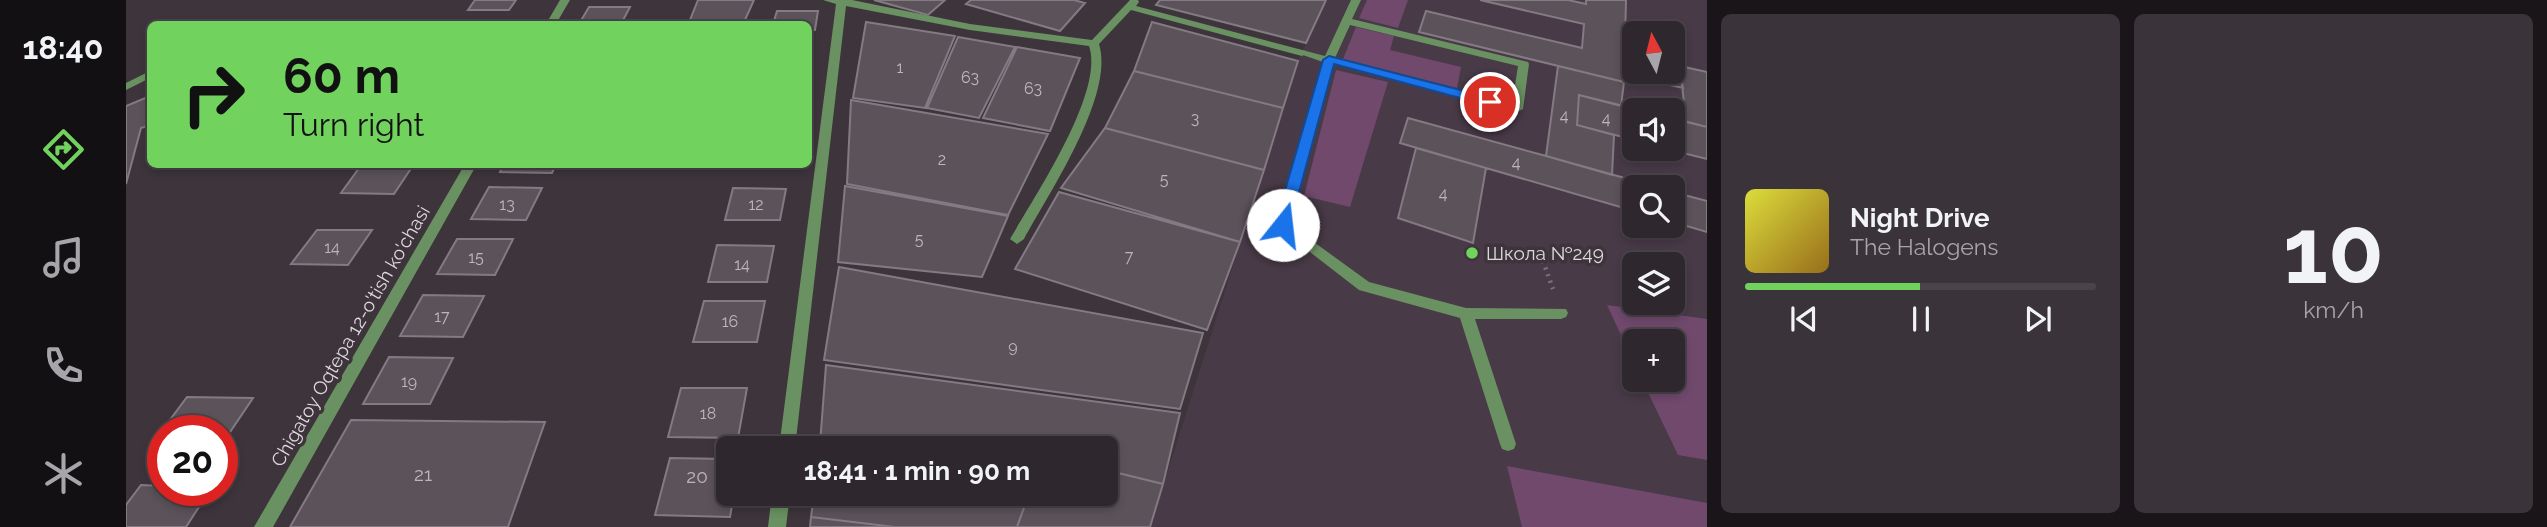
<!DOCTYPE html>
<meta charset="utf-8">
<style>
:root{--surface:#2e272d;--page:#3a3339;--text:#f1f3f6;--muted:#a7a5aa;--line:#494449;--accent:#72d25e}
body{margin:0;font-family:Raleway,sans-serif;background:var(--page);color:var(--text);height:100vh;display:flex;flex-direction:column;font-size:26px;white-space:nowrap}
*{box-sizing:border-box;margin:0}
p{font-size:23px;color:var(--muted)}
.icon{flex:none;width:38px;height:38px;fill:none;stroke:currentColor;stroke-width:2;stroke-linecap:round;stroke-linejoin:round}
.map{position:relative;flex:1;overflow:hidden}
.drawer{display:flex;flex-direction:column;gap:14px;padding:14px;background:#191519;width:840px}
.drawer>*{flex:none}
.hud{position:absolute;left:21px;top:21px;width:665px;height:147px;border-radius:10px;box-shadow:0 4px 10px #0003,0 0 0 2px var(--line);background:#72d25e;color:#111;overflow:hidden}
.needle{width:46px;rotate:353deg}
.buttons{position:absolute;left:1496px;top:21px;display:grid;gap:14px}
.buttons a{display:grid;place-items:center;width:63px;height:63px;border-radius:10px;background:var(--surface);box-shadow:0 4px 10px #0003,0 0 0 2px var(--line);font-size:35px}
.speed{position:absolute;left:21px;top:415px;display:flex;gap:14px;font-size:35px;font-weight:700;text-align:center}
.speed>*{display:grid;place-content:center;width:91px;height:91px;border-radius:50%;background:var(--surface);box-shadow:0 4px 10px #0003,0 0 0 2px var(--line);line-height:1}
.speed .limit{border:10px solid #d22;background:#fff;color:#111}
.pin{position:absolute;display:grid;place-items:center;width:60px;height:60px;color:#fff;margin:-30px;border:4px solid #fff;border-radius:50%;box-shadow:0 2px 7px #0007}
.me{position:absolute;width:77px;margin:-38px;rotate:16deg;stroke-linejoin:round;filter:drop-shadow(0 0 5px #0008)}
.turn{display:flex;align-items:center;gap:24px;height:147px;padding:0 21px;font-size:32px}
.turn .icon{width:91px;height:91px;stroke-width:2.5}
.turn b{display:block;font-size:49px;line-height:60px}
.drawer .tile{flex:1;display:flex;flex-direction:column;justify-content:center;gap:10px;min-width:0;padding:0 24px;border-radius:10px;background:var(--page)}
.drawer .dial{align-items:center;gap:0}
.dial b{font-size:91px;line-height:1}
.song{display:flex;align-items:center;gap:21px}
.cover{width:84px;height:84px;border-radius:10px;background:linear-gradient(135deg,hsl(60 70% 55%),hsl(40 70% 35%))}
.played{height:7px;border-radius:4px;background:linear-gradient(90deg,var(--accent) 50%,var(--line) 50%)}
.keys{display:flex;justify-content:space-around;direction:ltr}
.drawer .tiles{flex:1;display:grid;gap:14px;grid-template-columns:repeat(2,1fr)}
.trip{position:absolute;left:590px;top:436px;width:402px;height:70px;border-radius:10px;background:var(--surface);box-shadow:0 4px 10px #0003,0 0 0 2px var(--line);font-weight:700;line-height:70px;text-align:center}
main{display:flex;flex:1;min-height:0}
.tab-bar{display:flex;flex-direction:column;width:126px;justify-content:space-around;align-items:center;background:#121012;color:var(--muted)}
.tab-bar .icon{width:49px;height:49px}
.tab-bar .on{color:var(--accent)}
.tab-bar b{font-size:32px;color:var(--text)}
.map>svg:first-child{display:block}
.built{fill:#483a47;fill-rule:evenodd}
.green{fill:#70496d}
.building{fill:#5b525a;stroke:#847a83;stroke-width:2}
.lines{fill:none;stroke-linecap:round;stroke-linejoin:round}
.path{stroke:#7a7279;stroke-width:4.5;stroke-dasharray:2 5;stroke-linecap:butt}
.service{fill:#6a9162;fill-rule:evenodd}
.minor{fill:#6a9162;fill-rule:evenodd}
.route{fill:#1a73e8;stroke:#114b97;stroke-width:2}
.poi-dot{fill:#72d25e;stroke:#3d343c;stroke-width:2.5}
.labels{text-anchor:middle;dominant-baseline:central;stroke-width:7;stroke-linejoin:round;paint-order:stroke}
.number-label{font-size:16px;fill:#bdb6bc}
.poi-label{font-size:19px;fill:#ded8dd;stroke:#3d343c;text-anchor:start}
.street-label{font-size:19px;fill:#ded8dd;stroke:#3d343c}
.near-number-label{font-size:19px;fill:#bdb6bc}
</style>
<main>
<nav class="tab-bar">
<b>18:40</b>
<svg class="icon on" aria-label="directions" viewBox="0 0 24 24"><path d="M12 3l9 9-9 9-9-9zM9 14v-3h6M13 9l2 2-2 2"/></svg>
<svg class="icon" aria-label="music" viewBox="0 0 24 24"><path d="M9 18V5l10-2v13"/><circle cx="6" cy="18" r="3"/><circle cx="16" cy="16" r="3"/></svg>
<svg class="icon" aria-label="phone" viewBox="0 0 24 24"><path d="M5 4h4l2 5-3 2q2 4 5 5l2-3 5 2v4C11 20 4 13 5 4z"/></svg>
<svg class="icon" aria-label="climate" viewBox="0 0 24 24"><path d="M12 3v18M4 7l16 10M4 17L20 7"/></svg>
</nav>
<div class="map">
<svg width="1581" height="527" viewBox="0 0 1581 527">
<rect width="100%" height="100%" fill="#3d343c"/>
<path class="built" d="M 1200,0 L 1581,0 L 1581,527 L 1024,527 L 1172,61 ZM 1508,33 L 1547,33 L 1547,72 L 1508,72 ZM 1508,110 L 1547,110 L 1547,149 L 1508,149 ZM 1508,187 L 1547,187 L 1547,226 L 1508,226 ZM 1508,264 L 1547,264 L 1547,303 L 1508,303 ZM 1508,341 L 1547,341 L 1547,380 L 1508,380 Z"/>
<path class="green" d="M 1241,0 L 1282,0 L 1272,28 L 1233,18 Z
M 1230,27 L 1268,36 L 1264,50 L 1335,67 L 1331,88 L 1217,59 Z
M 1210,70 L 1262,82 L 1224,207 L 1178,196 Z
M 1481,305 L 1581,319 L 1581,460 L 1552,455 L 1516,380 L 1547,380 L 1547,341 L 1508,341 L 1508,363 Z
M 1381,466 L 1581,503 L 1581,527 L 1396,527 Z"/>
<path class="building" d="M 349,0 L 390,0 L 383,10 L 342,10 Z
M 572,0 L 628,0 L 619,20 L 564,20 Z
M 748,0 L 819,0 L 802,15 Z
M 845,0 L 948,0 L 959,3 L 934,31 L 840,4 Z
M 1034,0 L 1200,0 L 1180,43 L 1030,5 Z
M 1354,0 L 1442,0 L 1460,4 L 1460,0 L 1500,0 L 1498,82 L 1293,32 L 1300,11 L 1456,48 L 1458,24 Z
M 463,7 L 504,7 L 495,24 L 453,24 Z
M 651,11 L 692,11 L 689,30 L 682,30 L 682,24 L 647,24 Z
M 740,22 L 829,36 L 799,108 L 727,98 Z
M 1026,22 L 1172,61 L 1157,108 L 1008,71 Z
M 832,37 L 889,47 L 853,118 L 801,108 Z
M 891,47 L 954,58 L 924,131 L 857,118 Z
M 1499,58 L 1508,60 L 1508,72 L 1554,70 L 1557,88 L 1498,75 Z
M 1432,66 L 1498,82 L 1495,106 L 1453,95 L 1451,125 L 1488,135 L 1486,175 L 1420,156 Z
M 1554,66 L 1581,72 L 1581,127 L 1560,122 Z
M 1008,71 L 1157,108 L 1138,170 L 979,128 Z
M 1453,95 L 1514,110 L 1508,110 L 1508,140 L 1451,125 Z
M 24,96 L 24,125 L 15,128 L 0,184 L 0,106 Z
M 725,100 L 922,134 L 882,215 L 721,184 Z
M 1282,118 L 1420,156 L 1531,187 L 1508,187 L 1508,211 L 1274,143 Z
M 1547,118 L 1581,127 L 1581,159 L 1541,149 L 1547,149 Z
M 979,128 L 1138,170 L 1114,242 L 935,188 Z
M 1290,148 L 1360,168 L 1347,243 L 1272,218 Z
M 236,164 L 288,164 L 268,194 L 215,193 Z
M 378,164 L 430,164 L 426,173 L 374,172 Z
M 719,186 L 882,216 L 856,277 L 712,262 Z
M 363,187 L 416,188 L 400,220 L 345,219 Z
M 607,188 L 660,189 L 654,220 L 599,220 Z
M 933,192 L 1114,242 L 1081,330 L 889,269 Z
M 1547,192 L 1581,201 L 1581,232 L 1547,222 Z
M 191,230 L 246,230 L 222,265 L 165,264 Z
M 331,239 L 387,239 L 369,275 L 311,274 Z
M 591,245 L 648,246 L 641,282 L 582,282 Z
M 713,267 L 1077,333 L 1054,409 L 698,360 Z
M 297,295 L 358,296 L 337,337 L 274,336 Z
M 578,301 L 639,301 L 631,342 L 567,342 Z
M 263,357 L 327,358 L 304,404 L 237,404 Z
M 700,365 L 1054,413 L 1037,484 L 980,470 L 980,448 L 770,448 L 694,444 Z
M 555,388 L 621,388 L 612,438 L 542,437 Z
M 61,397 L 127,398 L 96,444 L 96,430 L 37,430 L 37,448 L 23,448 Z
M 225,420 L 419,422 L 382,527 L 164,527 Z
M 694,444 L 770,448 L 693,448 Z
M 544,458 L 602,459 L 602,494 L 608,494 L 604,517 L 529,515 Z
M 980,470 L 1037,484 L 1024,527 L 891,527 L 903,494 L 980,494 Z
M 15,485 L 37,486 L 37,490 L 84,490 L 60,527 L 0,527 L 0,505 Z
M 688,494 L 903,494 L 891,527 L 769,527 L 685,517 Z
M 685,517 L 769,527 L 684,527 Z"/>
<g class="lines">
<path class="path" d="M 1417,261 L 1427,289"/>
<path class="service" d="M 1225,0 L 1235,0 L 1226,19 L 1402,62 L 1403,64 L 1397,109 L 1391,112 L 1207,64 L 1163,224 L 1243,282 L 1340,308 L 1440,309 L 1442,313 L 1440,317 L 1435,319 L 1349,319 L 1390,444 L 1388,449 L 1382,451 L 1376,449 L 1374,444 L 1334,318 L 1233,290 L 1149,225 L 1197,62 L 1171,53 L 1176,50 L 1199,56 ZM 1224,25 L 1392,66 L 1386,104 L 1209,58 Z"/>
<path class="minor" d="M 434,0 L 444,0 L 430,24 L 420,24 Z
M 697,0 L 726,0 L 844,24 L 966,40 L 1004,0 L 1012,0 L 1013,2 L 1010,6 L 1180,51 L 1181,53 L 1176,56 L 1005,10 L 973,44 C 989,95 923,193 898,239 L 891,244 L 884,239 C 908,197 979,92 963,46 L 844,30 L 720,6 L 669,448 L 653,448 L 710,4 Z
M 24,71 L 24,78 L 0,90 L 0,83 Z
M 339,164 L 351,164 L 147,527 L 128,527 Z
M 646,494 L 664,494 L 660,527 L 642,527 Z"/>
</g>
<path class="route" d="M 1203,56 L 1369,99 L 1370,102 L 1364,106 L 1208,64 L 1164,225 L 1157,230 L 1151,228 L 1149,225 L 1197,60 Z"/>
<circle class="poi-dot" cx="1346" cy="253" r="7"/>
<g class="labels">
<g class="number-label">
<text x="774" y="67">1</text>
<text x="844" y="77">63</text>
<text x="907" y="88">63</text>
<text x="1438" y="115">4</text>
<text x="1069" y="118">3</text>
<text x="1480" y="118">4</text>
<text x="816" y="159">2</text>
<text x="1390" y="162">4</text>
<text x="1038" y="179">5</text>
<text x="1317" y="193">4</text>
<text x="381" y="204">13</text>
<text x="630" y="204">12</text>
<text x="793" y="239">5</text>
<text x="206" y="247">14</text>
<text x="1003" y="256">7</text>
<text x="350" y="257">15</text>
<text x="616" y="264">14</text>
<text x="316" y="316">17</text>
<text x="604" y="321">16</text>
<text x="887" y="346">9</text>
<text x="283" y="381">19</text>
<text x="582" y="413">18</text>
</g>
<g class="poi-label">
<text x="1360" y="253">Школа №249</text>
</g>
<g class="street-label">
<text transform="translate(224 336) rotate(-60)">Chigatoy Oqtepa 12-o'tish ko'chasi</text>
</g>
<g class="near-number-label">
<text x="297" y="474">21</text>
<text x="571" y="476">20</text>
</g>
</g>
</svg>
<div class="buttons">
<a><svg class="needle" viewBox="-14 -14 28 28"><path d="M0-13l5 13h-10z" fill="#e53935"/><path d="M0 13l5-13h-10z" fill="#a7a5aa"/></svg></a>
<a><svg class="icon" aria-label="sound" viewBox="0 0 24 24"><path d="M4 9h4l5-4v14l-5-4H4zM17 9q2 3 0 6"/></svg></a>
<a><svg class="icon" aria-label="search" viewBox="0 0 24 24"><circle cx="10" cy="10" r="6"/><path d="M15 15l6 6"/></svg></a>
<a><svg class="icon" aria-label="layers" viewBox="0 0 24 24"><path d="M12 4l9 5-9 5-9-5zM3 14l9 5 9-5"/></svg></a>
<a>+</a>
</div>
<div class="speed"><div class="limit">20</div></div>
<div class="pin" style="left:1364px;top:102px;background:#d93025"><svg class="icon" aria-label="arrive" viewBox="0 0 24 24"><path d="M6 21V4h12l-3 4 3 4H6"/></svg></div>
<svg class="me" style="left:1157px;top:225px" viewBox="-20 -20 40 40"><circle r="19" fill="#fff"/><path d="M0-13L10 11 0 6-10 11z" fill="#1a73e8"/></svg>
<div class="trip">18:41 · 1 min · 90 m</div>
<div class="hud">
<div class="turn"><svg class="icon" aria-label="right" viewBox="0 0 24 24"><path d="M7 20v-9h11M14 6l5 5-5 5"/></svg><div><b>60 m</b>Turn right</div></div>
</div>
</div>
<section class="drawer">
<div class="tiles">
<div class="tile">
<div class="song"><i class="cover"></i><div><b>Night Drive</b><p>The Halogens</p></div></div>
<div class="played"></div>
<div class="keys"><svg class="icon" aria-label="previous" viewBox="0 0 24 24"><path d="M18 5L8 12l10 7zM5 5v14"/></svg><svg class="icon" aria-label="pause" viewBox="0 0 24 24"><path d="M8 5v14M16 5v14"/></svg><svg class="icon" aria-label="next" viewBox="0 0 24 24"><path d="M6 5l10 7-10 7zM19 5v14"/></svg></div>
</div>
<div class="tile dial"><b>10</b><p>km/h</p></div>
</div>
</section>
</main>
